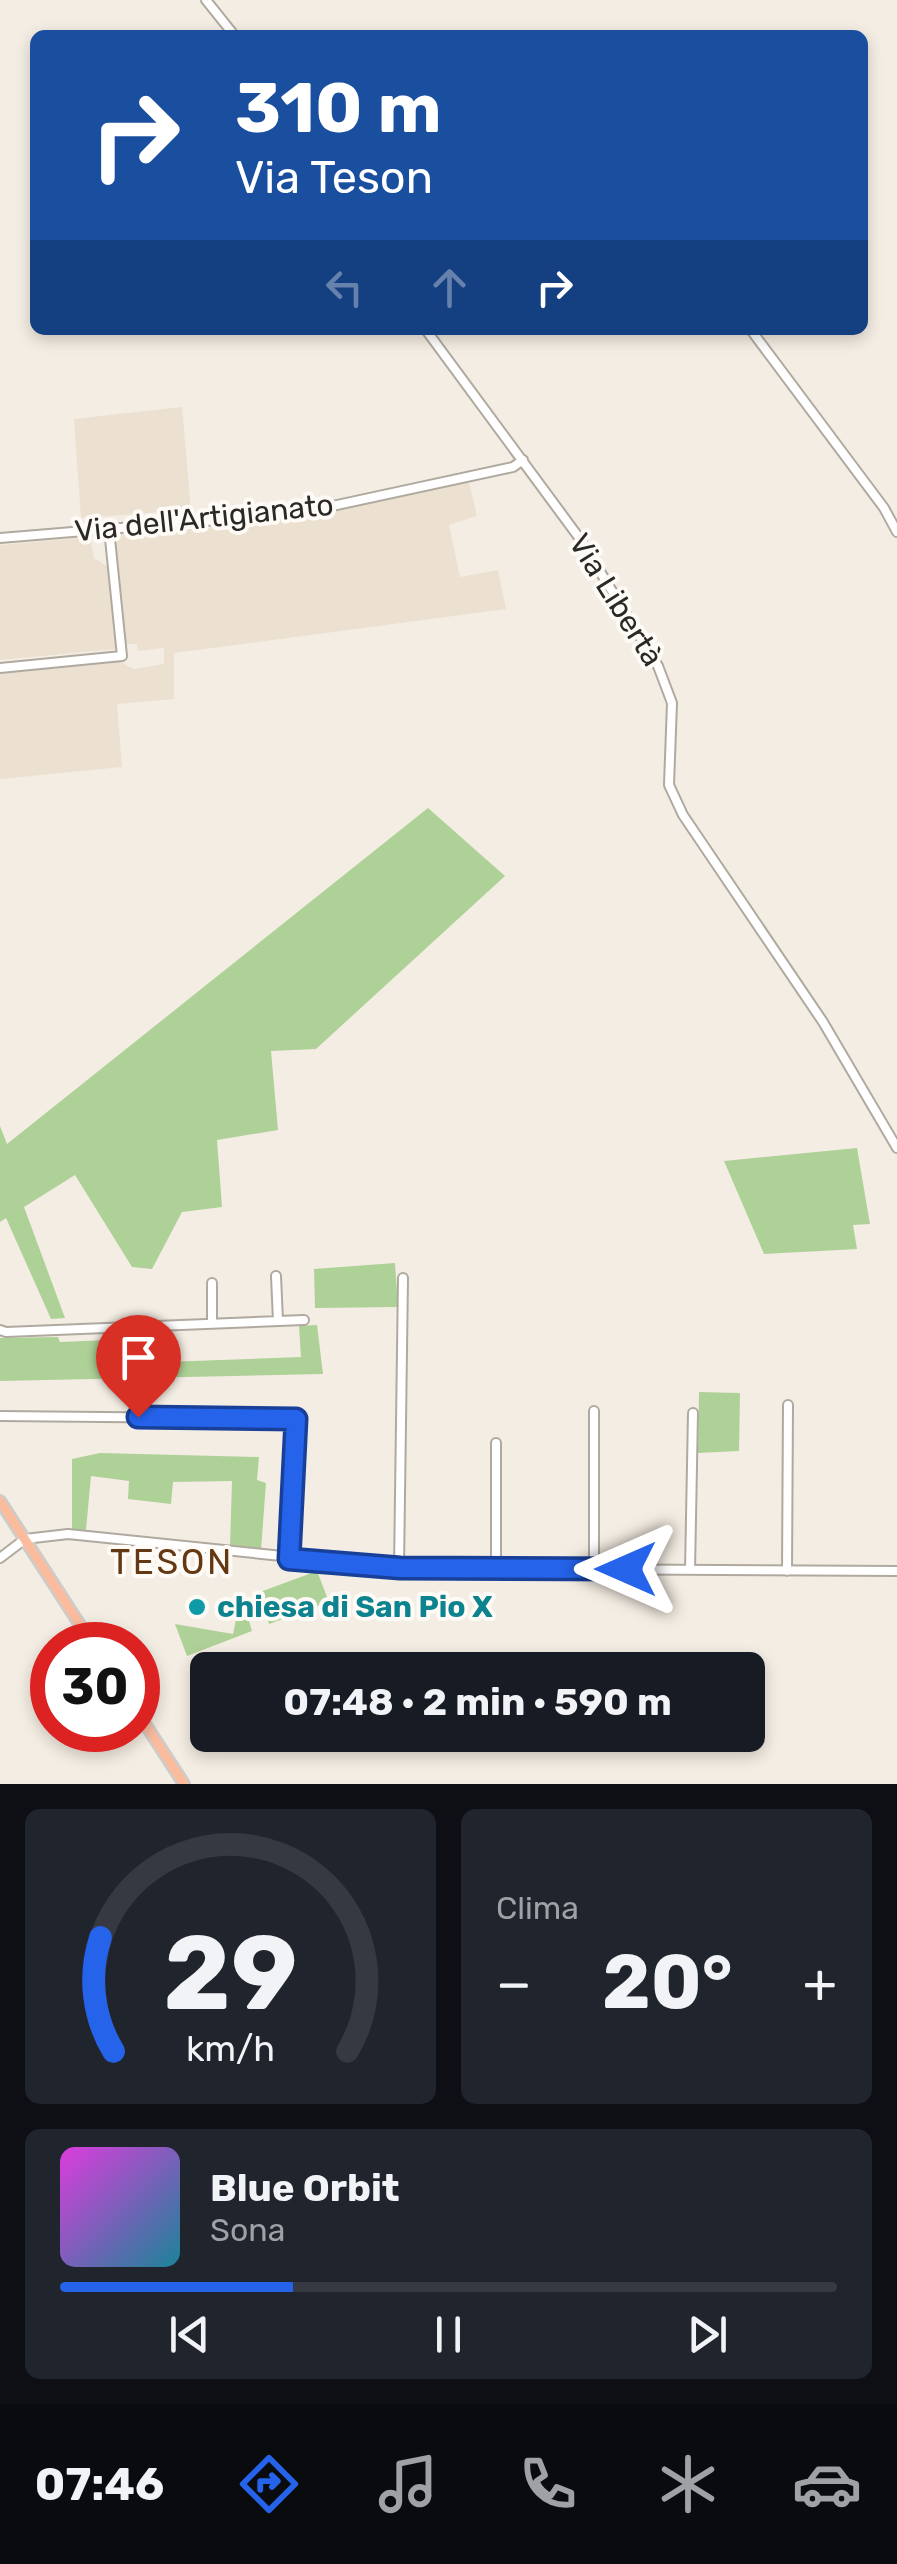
<!DOCTYPE html>
<html lang="it">
<meta charset="utf-8">
<style>
:root{--surface:#171b24;--page:#20242c;--text:#f1f3f6;--muted:#9ea1a6;--line:#363941;--accent:#2563eb}
body{margin:0;font-family:Rubik,sans-serif;background:var(--page);color:var(--text);height:100vh;display:flex;flex-direction:column;font-size:38px;white-space:nowrap}
*{box-sizing:border-box;margin:0}
p{font-size:32px;color:var(--muted)}
.icon{flex:none;width:55px;height:55px;fill:none;stroke:currentColor;stroke-width:2;stroke-linecap:round;stroke-linejoin:round}
.map{position:relative;height:1784px;overflow:hidden}
.details{display:flex;flex-direction:column;gap:25px;padding:25px;background:#0d0f14;flex:1}
.details>*{flex:none}
.top-card{position:absolute;left:30px;top:30px;width:838px;height:305px;border-radius:15px;box-shadow:0 5px 15px #0003;background:#1a4fa0;color:#fff;overflow:hidden}
.speed{position:absolute;left:30px;top:1622px;display:flex;gap:20px;font-size:50px;font-weight:700;text-align:center}
.speed>*{display:grid;place-content:center;width:130px;height:130px;border-radius:50%;background:var(--surface);box-shadow:0 5px 15px #0003;line-height:1}
.speed .limit{border:15px solid #d22;background:#fff;color:#111}
.pin{position:absolute;display:grid;place-items:center;width:85px;height:85px;color:#fff;margin:-102px -42px;border-radius:50% 50% 50% 0;rotate:-45deg;box-shadow:0 0 10px #0007}
.pin .icon{rotate:45deg}
.me{position:absolute;width:110px;margin:-55px;rotate:270deg;stroke-linejoin:round;filter:drop-shadow(0 0 8px #0008)}
.turn{display:flex;align-items:center;gap:35px;height:210px;padding:0 40px;font-size:45px}
.turn .icon{width:130px;height:130px;stroke-width:2.5}
.turn b{display:block;font-size:70px;line-height:85px}
.lanes{display:flex;align-items:center;height:95px;padding:0 40px;background:#0003;justify-content:center;gap:50px;direction:ltr}
.lanes .off{opacity:.35}
.big{font-size:75px;font-weight:700;line-height:1.1}
.details .widget{flex:1;display:flex;flex-direction:column;justify-content:center;gap:15px;min-width:0;padding:0 35px;border-radius:15px;background:var(--page)}
.details .dial{align-items:center;gap:0}
.dial svg{height:260px;overflow:visible;fill:none;stroke:var(--line);stroke-width:7;stroke-linecap:round;text-anchor:middle}
.dial text{fill:var(--text);stroke:none}
.song{display:flex;align-items:center;gap:30px}
.cover{width:120px;height:120px;border-radius:15px;background:linear-gradient(135deg,hsl(300 70% 55%),hsl(190 70% 35%))}
.played{height:10px;border-radius:5px;background:linear-gradient(90deg,var(--accent) 30%,var(--line) 30%)}
.keys{display:flex;justify-content:space-around;direction:ltr}
.heat{display:flex;justify-content:space-between;align-items:center;font-size:55px;direction:ltr}
.details .tiles{flex:1;display:grid;gap:25px;grid-template-columns:1fr 1fr}
.widget:last-child{grid-column:span 2}
.trip{position:absolute;left:190px;top:1652px;width:575px;height:100px;border-radius:15px;background:var(--surface);box-shadow:0 5px 15px #0003;font-weight:700;line-height:100px;text-align:center}
.tabs{display:flex;height:160px;justify-content:space-around;align-items:center;background:#090b0e;color:var(--muted)}
.tabs .icon{width:70px;height:70px}
.tabs .current{color:var(--accent)}
.tabs b{font-size:45px;color:var(--text)}
.map>svg:first-child{display:block}
.built{fill:#ece1d0}
.green{fill:#aed197}
.lines{fill:none;stroke-linecap:round;stroke-linejoin:round}
.minor-casing{stroke:#b0a99f;stroke-width:12}
.major-casing{stroke:#cccccb;stroke-width:14}
.minor{stroke:#fff;stroke-width:8}
.major{stroke:#fbbc9e;stroke-width:9}
.route-casing{stroke:#184099;stroke-width:25}
.route{stroke:#2563eb;stroke-width:18}
.culture-dot{fill:#0f9aa8;stroke:#fefbf7;stroke-width:4}
.labels{text-anchor:middle;dominant-baseline:central;stroke-width:8;stroke-linejoin:round;paint-order:stroke}
.street-label{font-size:30px;fill:#2b2925;stroke:#fefbf7}
.culture-label{font-size:30px;font-weight:bold;fill:#0d838f;stroke:#fefbf7;text-anchor:start}
.quarter-label{font-size:35px;letter-spacing:2.5px;fill:#633812;stroke:#fefbf7}
</style>
<div class="map">
<svg width="897" height="1784" viewBox="0 0 897 1784">
<rect width="100%" height="100%" fill="#f4ede3"/>
<path class="built" d="M 182,407 L 191,510 L 81,518 L 74,419 Z
M 469,482 L 477,516 L 449,525 L 460,577 L 498,570 L 506,609 L 174,653 L 174,699 L 117,704 L 122,767 L 0,779 L 0,674 L 117,660 L 134,669 L 164,664 L 164,648 L 138,651 L 137,644 L 126,644 L 112,534 L 303,519 Z
M 90,537 L 94,558 L 107,566 L 116,649 L 0,660 L 0,545 Z"/>
<path class="green" d="M 428,808 L 505,876 L 316,1049 L 271,1051 L 278,1130 L 217,1140 L 222,1207 L 182,1212 L 152,1269 L 132,1267 L 75,1175 L 24,1207 L 65,1318 L 51,1319 L 6,1218 L 0,1222 L 0,1126 L 7,1144 Z
M 857,1148 L 870,1224 L 853,1225 L 857,1249 L 764,1254 L 724,1161 Z
M 395,1263 L 398,1307 L 315,1308 L 314,1269 Z
M 317,1325 L 323,1374 L 0,1381 L 0,1338 L 58,1337 L 60,1342 L 108,1340 L 109,1364 L 301,1357 L 299,1326 Z
M 699,1392 L 740,1393 L 739,1451 L 698,1453 Z
M 100,1453 L 259,1457 L 257,1480 L 266,1483 L 261,1550 L 230,1546 L 232,1481 L 173,1482 L 171,1504 L 128,1499 L 129,1481 L 91,1476 L 86,1530 L 72,1529 L 72,1459 Z
M 317,1571 L 329,1602 L 269,1624 L 260,1592 Z
M 244,1604 L 252,1631 L 187,1656 L 175,1624 L 233,1634 L 239,1605 Z"/>
<g class="lines">
<defs>
<path id="minor" d="M 206,0 L 234,35
M 426,330 L 580,539 L 658,666 L 672,703 L 669,785 L 683,815 L 823,1022 L 897,1148
M 751,330 L 884,508 L 897,532
M 0,538 L 300,513 L 513,467 L 523,460
M 0,668 L 122,656 L 109,529
M 276,1276 L 278,1321
M 212,1283 L 212,1323
M 0,1330 L 6,1332 L 304,1320
M 0,1416 L 296,1419 L 289,1559
M 0,1558 L 25,1539 L 68,1534 L 399,1568 L 897,1571
M 399,1568 L 403,1278
M 496,1568 L 496,1443
M 594,1569 L 594,1411
M 690,1570 L 693,1413
M 787,1571 L 788,1405"/>
<path id="major" d="M 0,1501 L 93,1645
M 138,1713 L 184,1784"/>
</defs>
<use href="#minor" class="minor-casing"/>
<use href="#major" class="major-casing"/>
<use href="#minor" class="minor"/>
<use href="#major" class="major"/>
</g>
<g class="lines">
<defs>
<path id="route" d="M 138,1417 L 296,1419 L 289,1559 L 400,1568 L 626,1569"/>
</defs>
<use href="#route" class="route-casing"/>
<use href="#route" class="route"/>
</g>
<circle class="culture-dot" cx="197" cy="1607" r="10"/>
<g class="labels">
<g class="street-label">
<text transform="translate(204 518) rotate(-6)">Via dell'Artigianato</text>
<text transform="translate(616 600) rotate(58)">Via Libertà</text>
</g>
<g class="culture-label">
<text x="217" y="1607">chiesa di San Pio X</text>
</g>
<g class="quarter-label">
<text x="172" y="1562">TESON</text>
</g>
</g>
</svg>
<div class="speed"><div class="limit">30</div></div>
<div class="pin" style="left:138px;top:1417px;background:#d93025"><svg class="icon" aria-label="arrive" viewBox="0 0 24 24"><path d="M6 21V4h12l-3 4 3 4H6"/></svg></div>
<svg class="me" style="left:626px;top:1569px" viewBox="-20 -20 40 40"><path d="M0-17L14 15 0 8-14 15z" fill="#2563eb" stroke="#fff" stroke-width="4"/></svg>
<div class="trip">07:48 · 2 min · 590 m</div>
<div class="top-card">
<div class="turn"><svg class="icon" aria-label="right" viewBox="0 0 24 24"><path d="M7 20v-9h11M14 6l5 5-5 5"/></svg><div><b>310 m</b>Via Teson</div></div>
<div class="lanes"><svg class="icon off" aria-label="left" viewBox="0 0 24 24"><path d="M17 20v-9H6M10 6l-5 5 5 5"/></svg><svg class="icon off" aria-label="ahead" viewBox="0 0 24 24"><path d="M12 20V5M6 11l6-6 6 6"/></svg><svg class="icon" aria-label="right" viewBox="0 0 24 24"><path d="M7 20v-9h11M14 6l5 5-5 5"/></svg></div>
</div>
</div>
<section class="details">
<div class="tiles">
<div class="widget dial"><svg viewBox="0 0 100 80">
<path d="M14 69A42 42 0 1 1 86 69"/>
<path d="M14 69A42 42 0 0 1 10 34" stroke="#2563eb"/>
<text x="50" y="56" font-size="32" font-weight="700">29</text>
<text x="50" y="72" font-size="11">km/h</text>
</svg></div>
<div class="widget"><p>Clima</p>
<div class="heat"><a>−</a><b class="big">20°</b><a>+</a></div>
</div>
<div class="widget">
<div class="song"><i class="cover"></i><div><b>Blue Orbit</b><p>Sona</p></div></div>
<div class="played"></div>
<div class="keys"><svg class="icon" aria-label="previous" viewBox="0 0 24 24"><path d="M18 5L8 12l10 7zM5 5v14"/></svg><svg class="icon" aria-label="pause" viewBox="0 0 24 24"><path d="M8 5v14M16 5v14"/></svg><svg class="icon" aria-label="next" viewBox="0 0 24 24"><path d="M6 5l10 7-10 7zM19 5v14"/></svg></div>
</div>
</div>
</section>
<nav class="tabs">
<b>07:46</b>
<svg class="icon current" aria-label="directions" viewBox="0 0 24 24"><path d="M12 3l9 9-9 9-9-9zM9 14v-3h6M13 9l2 2-2 2"/></svg>
<svg class="icon" aria-label="music" viewBox="0 0 24 24"><path d="M9 18V5l10-2v13"/><circle cx="6" cy="18" r="3"/><circle cx="16" cy="16" r="3"/></svg>
<svg class="icon" aria-label="phone" viewBox="0 0 24 24"><path d="M5 4h4l2 5-3 2q2 4 5 5l2-3 5 2v4C11 20 4 13 5 4z"/></svg>
<svg class="icon" aria-label="climate" viewBox="0 0 24 24"><path d="M12 3v18M4 7l16 10M4 17L20 7"/></svg>
<svg class="icon" aria-label="car" viewBox="0 0 24 24"><path d="M5 17H2v-5l4-1 3-4h7l3 4 3 1v5h-3M9 17h6M6 11h13"/><circle cx="7" cy="17" r="2"/><circle cx="17" cy="17" r="2"/></svg>
</nav>
